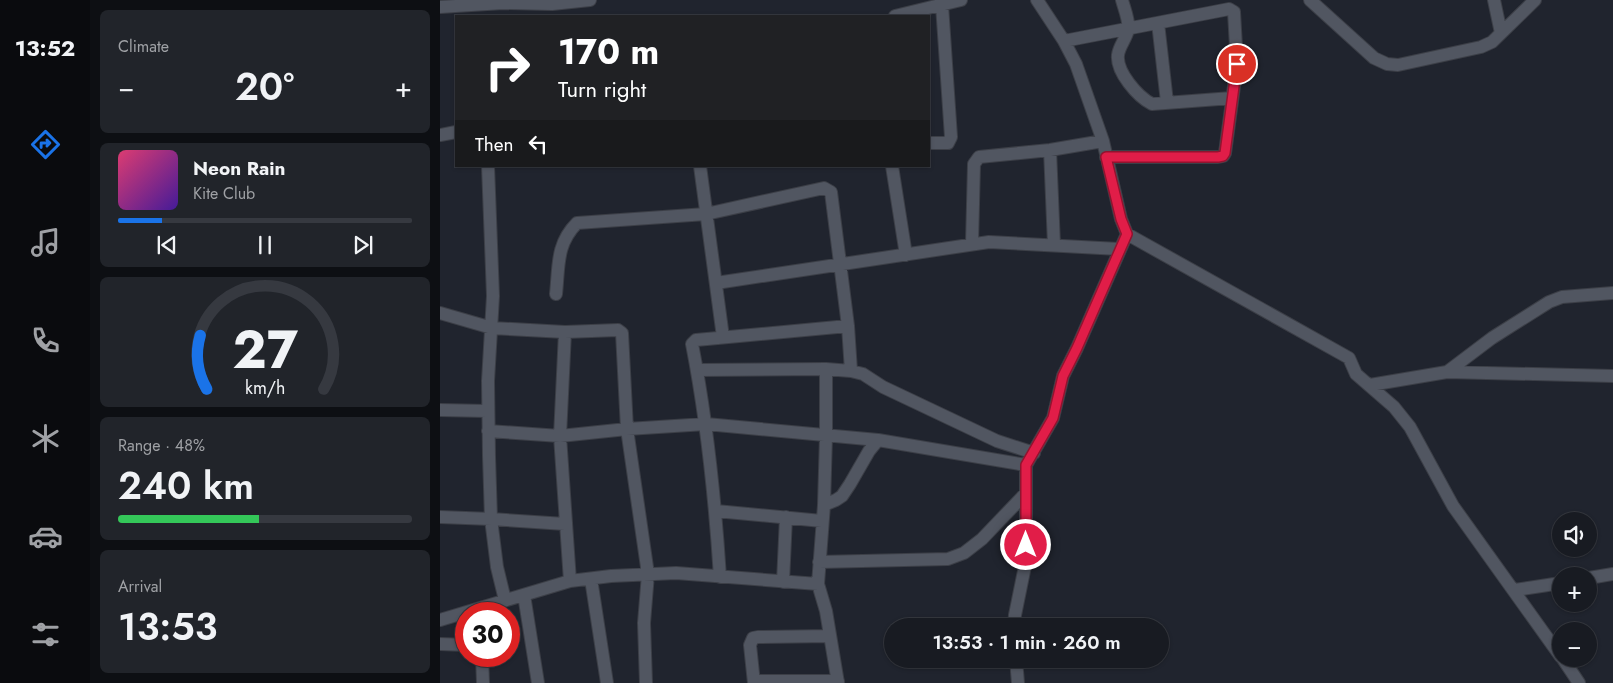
<!DOCTYPE html>
<meta charset="utf-8">
<style>
:root{--surface:#181b22;--page:#21242a;--text:#f1f3f6;--muted:#9fa1a5;--line:#363940;--accent:#1a73e8}
body{margin:0;font-family:Jost,sans-serif;background:var(--page);color:var(--text);height:100vh;display:flex;flex-direction:column;font-size:19px;white-space:nowrap}
*{box-sizing:border-box;margin:0}
p{font-size:16px;color:var(--muted)}
.icon{flex:none;width:28px;height:28px;fill:none;stroke:currentColor;stroke-width:2;stroke-linecap:round;stroke-linejoin:round}
.map{position:relative;flex:1;overflow:hidden}
.sheet{display:flex;flex-direction:column;gap:10px;padding:10px;background:#0d0f13;width:350px}
.sheet>*{flex:none}
.top-card{position:absolute;left:15px;top:15px;width:475px;height:152px;border-radius:0px;box-shadow:0 1px 4px #0004,0 0 0 1px var(--line);background:#202124;color:#fff;overflow:hidden}
.fabs{position:absolute;left:1112px;top:512px;display:grid;gap:10px}
.fabs a{display:grid;place-items:center;width:45px;height:45px;border-radius:50%;background:var(--surface);box-shadow:0 1px 4px #0004,0 0 0 1px var(--line);font-size:25px}
.speed{position:absolute;left:15px;top:602px;display:flex;gap:10px;font-size:25px;font-weight:700;text-align:center}
.speed>*{display:grid;place-content:center;width:65px;height:65px;border-radius:50%;background:var(--surface);box-shadow:0 1px 4px #0004,0 0 0 1px var(--line);line-height:1}
.speed .limit{border:8px solid #d22;background:#fff;color:#111}
.pin{position:absolute;display:grid;place-items:center;width:42px;height:42px;color:#fff;margin:-21px;border:2px solid #fff;border-radius:50%;box-shadow:0 1px 5px #0007}
.me{position:absolute;width:55px;margin:-28px;rotate:0deg;stroke-linejoin:round;filter:drop-shadow(0 0 4px #0008)}
.turn{display:flex;align-items:center;gap:18px;height:105px;padding:0 20px;font-size:22px}
.turn .icon{width:65px;height:65px;stroke-width:2.5}
.turn b{display:block;font-size:35px;line-height:42px}
.then{display:flex;align-items:center;height:48px;padding:0 20px;background:#0003;gap:10px;font-size:19px}
.big{font-size:38px;font-weight:600;line-height:1.1}
.sheet .tile{flex:1;display:flex;flex-direction:column;justify-content:center;gap:8px;min-width:0;padding:0 18px;border-radius:8px;background:var(--page)}
.sheet .dial{align-items:center;gap:0}
.dial svg{height:130px;overflow:visible;fill:none;stroke:var(--line);stroke-width:7;stroke-linecap:round;text-anchor:middle}
.dial text{fill:var(--text);stroke:none}
.song{display:flex;align-items:center;gap:15px}
.cover{width:60px;height:60px;border-radius:8px;background:linear-gradient(135deg,hsl(340 70% 55%),hsl(260 70% 35%))}
.played{height:5px;border-radius:2px;background:linear-gradient(90deg,var(--accent) 15%,var(--line) 15%)}
.keys{display:flex;justify-content:space-around;direction:ltr}
.heat{display:flex;justify-content:space-between;align-items:center;font-size:28px;direction:ltr}
.charge{height:8px;border-radius:4px;background:linear-gradient(90deg,#34c759 48%,var(--line) 0)}
.trip{position:absolute;left:444px;top:618px;width:285px;height:50px;border-radius:25px;background:var(--surface);box-shadow:0 1px 4px #0004,0 0 0 1px var(--line);font-weight:600;line-height:50px;text-align:center}
main{display:flex;flex:1;min-height:0}
.tab-bar{display:flex;flex-direction:column;width:90px;justify-content:space-around;align-items:center;background:#0a0b0e;color:var(--muted)}
.tab-bar .icon{width:35px;height:35px}
.tab-bar .active{color:var(--accent)}
.tab-bar b{font-size:22px;color:var(--text)}
.map>svg:first-child{display:block}
.lines{fill:none;stroke-linecap:round;stroke-linejoin:round}
.minor-casing{stroke:#3c3f47;stroke-width:14}
.minor{stroke:#515661;stroke-width:12}
.route-casing{stroke:#92132f;stroke-width:12}
.route{stroke:#e11d48;stroke-width:9}
</style>
<main>
<nav class="tab-bar">
<b>13:52</b>
<svg class="icon active" aria-label="directions" viewBox="0 0 24 24"><path d="M12 3l9 9-9 9-9-9zM9 14v-3h6M13 9l2 2-2 2"/></svg>
<svg class="icon" aria-label="music" viewBox="0 0 24 24"><path d="M9 18V5l10-2v13"/><circle cx="6" cy="18" r="3"/><circle cx="16" cy="16" r="3"/></svg>
<svg class="icon" aria-label="phone" viewBox="0 0 24 24"><path d="M5 4h4l2 5-3 2q2 4 5 5l2-3 5 2v4C11 20 4 13 5 4z"/></svg>
<svg class="icon" aria-label="climate" viewBox="0 0 24 24"><path d="M12 3v18M4 7l16 10M4 17L20 7"/></svg>
<svg class="icon" aria-label="car" viewBox="0 0 24 24"><path d="M5 17H2v-5l4-1 3-4h7l3 4 3 1v5h-3M9 17h6M6 11h13"/><circle cx="7" cy="17" r="2"/><circle cx="17" cy="17" r="2"/></svg>
<svg class="icon" aria-label="filters" viewBox="0 0 24 24"><path d="M4 7h16M4 17h16"/><circle cx="9" cy="7" r="2"/><circle cx="15" cy="17" r="2"/></svg>
</nav>
<section class="sheet">
<div class="tile"><p>Climate</p>
<div class="heat"><a>−</a><b class="big">20°</b><a>+</a></div>
</div>
<div class="tile">
<div class="song"><i class="cover"></i><div><b>Neon Rain</b><p>Kite Club</p></div></div>
<div class="played"></div>
<div class="keys"><svg class="icon" aria-label="previous" viewBox="0 0 24 24"><path d="M18 5L8 12l10 7zM5 5v14"/></svg><svg class="icon" aria-label="pause" viewBox="0 0 24 24"><path d="M8 5v14M16 5v14"/></svg><svg class="icon" aria-label="next" viewBox="0 0 24 24"><path d="M6 5l10 7-10 7zM19 5v14"/></svg></div>
</div>
<div class="tile dial"><svg viewBox="0 0 100 80">
<path d="M14 69A42 42 0 1 1 86 69"/>
<path d="M14 69A42 42 0 0 1 10 36" stroke="#1a73e8"/>
<text x="50" y="56" font-size="32" font-weight="700">27</text>
<text x="50" y="72" font-size="11">km/h</text>
</svg></div>
<div class="tile"><p>Range · 48%</p><b class="big">240 km</b><div class="charge"></div></div>
<div class="tile"><p>Arrival</p><b class="big">13:53</b></div>
</section>
<div class="map">
<svg width="1173" height="683" viewBox="0 0 1173 683">
<rect width="100%" height="100%" fill="#20242e"/>
<g class="lines">
<defs>
<path id="minor" d="M 597,0 L 624,41 L 636,64 L 663,141 L 681,219 L 687,234 L 909,358 L 916,374 L 954,407 L 970,427 L 1013,506 L 1121,657
M 682,0 C 684,8 690,22 688,30 C 686,39 679,46 678,55 C 676,72 698,97 712,104 L 792,98
M 870,0 L 934,58 L 947,64 L 958,65 L 1041,47 L 1052,42 L 1095,0
M 1054,0 L 1061,33
M 0,7 L 63,3 L 112,4 L 150,0
M 455,16 L 521,0
M 718,23 L 727,102
M 624,41 L 789,9 L 794,12 L 797,64 L 785,153 L 783,156 L 778,157 L 666,157
M 0,135 L 16,132
M 489,143 L 508,143 L 511,137 L 502,5
M 610,150 L 614,245
M 48,166 L 53,296 L 48,381 L 49,456 L 51,519 L 57,567 L 65,600
M 260,166 L 283,337
M 452,166 L 466,255
M 532,244 L 534,164 L 539,157 L 610,150 L 663,141
M 276,283 L 549,242 L 679,249
M 116,294 C 119,266 116,244 137,223 L 266,214 L 384,188 L 391,192 L 408,326 L 411,371
M 0,313 L 52,328 L 125,332 L 178,330 L 182,333 L 187,429 L 208,574 L 204,623 L 206,683
M 125,332 L 120,436 L 130,581
M 386,369 L 386,436 L 384,505 L 378,584 L 386,611 L 398,683
M 258,370 L 386,369 L 411,371 L 423,374 L 443,387 L 557,441 L 594,453
M 1007,372 L 1052,338 L 1109,302 L 1122,297 L 1173,293
M 930,385 L 1007,372 L 1173,376
M 0,410 L 47,411
M 48,431 L 120,436 L 187,429 L 266,424 L 438,440 L 586,465
M 384,505 L 396,500 L 402,496 L 410,484 L 429,451 L 438,440
M 276,511 L 382,521
M 0,517 L 51,519 L 125,524
M 379,562 L 508,559 L 524,553 L 542,539 L 586,493
M 280,577 C 275,499 267,421 252,344 L 256,340 L 408,326
M 1149,578 L 1173,574
M 151,579 L 167,683
M 343,582 L 346,517
M 1075,590 L 1121,583
M 84,595 L 98,683
M 0,620 L 130,581 L 171,576 L 236,573 L 378,584
M 574,626 L 575,615 L 586,561 L 586,465 L 613,418 L 623,376 L 637,348 L 687,234
M 0,644 L 26,645
M 42,656 L 43,683
M 576,659 L 578,683
M 1123,659 L 1139,683
M 314,681 L 398,681
M 314,683 L 310,645 L 313,638 L 318,637 L 390,636"/>
</defs>
<use href="#minor" class="minor-casing"/>
<use href="#minor" class="minor"/>
</g>
<g class="lines">
<defs>
<path id="route" d="M 586,545 L 586,465 L 613,418 L 623,376 L 637,348 L 687,234 L 681,219 L 666,157 L 778,157 L 783,156 L 785,153 L 797,64"/>
</defs>
<use href="#route" class="route-casing"/>
<use href="#route" class="route"/>
</g>
</svg>
<div class="fabs">
<a><svg class="icon" aria-label="sound" viewBox="0 0 24 24"><path d="M4 9h4l5-4v14l-5-4H4zM17 9q2 3 0 6"/></svg></a>
<a>+</a>
<a>−</a>
</div>
<div class="speed"><div class="limit">30</div></div>
<div class="pin" style="left:797px;top:64px;background:#d93025"><svg class="icon" aria-label="arrive" viewBox="0 0 24 24"><path d="M6 21V4h12l-3 4 3 4H6"/></svg></div>
<svg class="me" style="left:586px;top:545px" viewBox="-20 -20 40 40"><circle r="17" fill="#e11d48" stroke="#fff" stroke-width="3"/><path d="M0-11L8 9 0 5-8 9z" fill="#fff"/></svg>
<div class="trip">13:53 · 1 min · 260 m</div>
<div class="top-card">
<div class="turn"><svg class="icon" aria-label="right" viewBox="0 0 24 24"><path d="M7 20v-9h11M14 6l5 5-5 5"/></svg><div><b>170 m</b>Turn right</div></div>
<div class="then">Then<svg class="icon" aria-label="left" viewBox="0 0 24 24"><path d="M17 20v-9H6M10 6l-5 5 5 5"/></svg></div>
</div>
</div>
</main>
